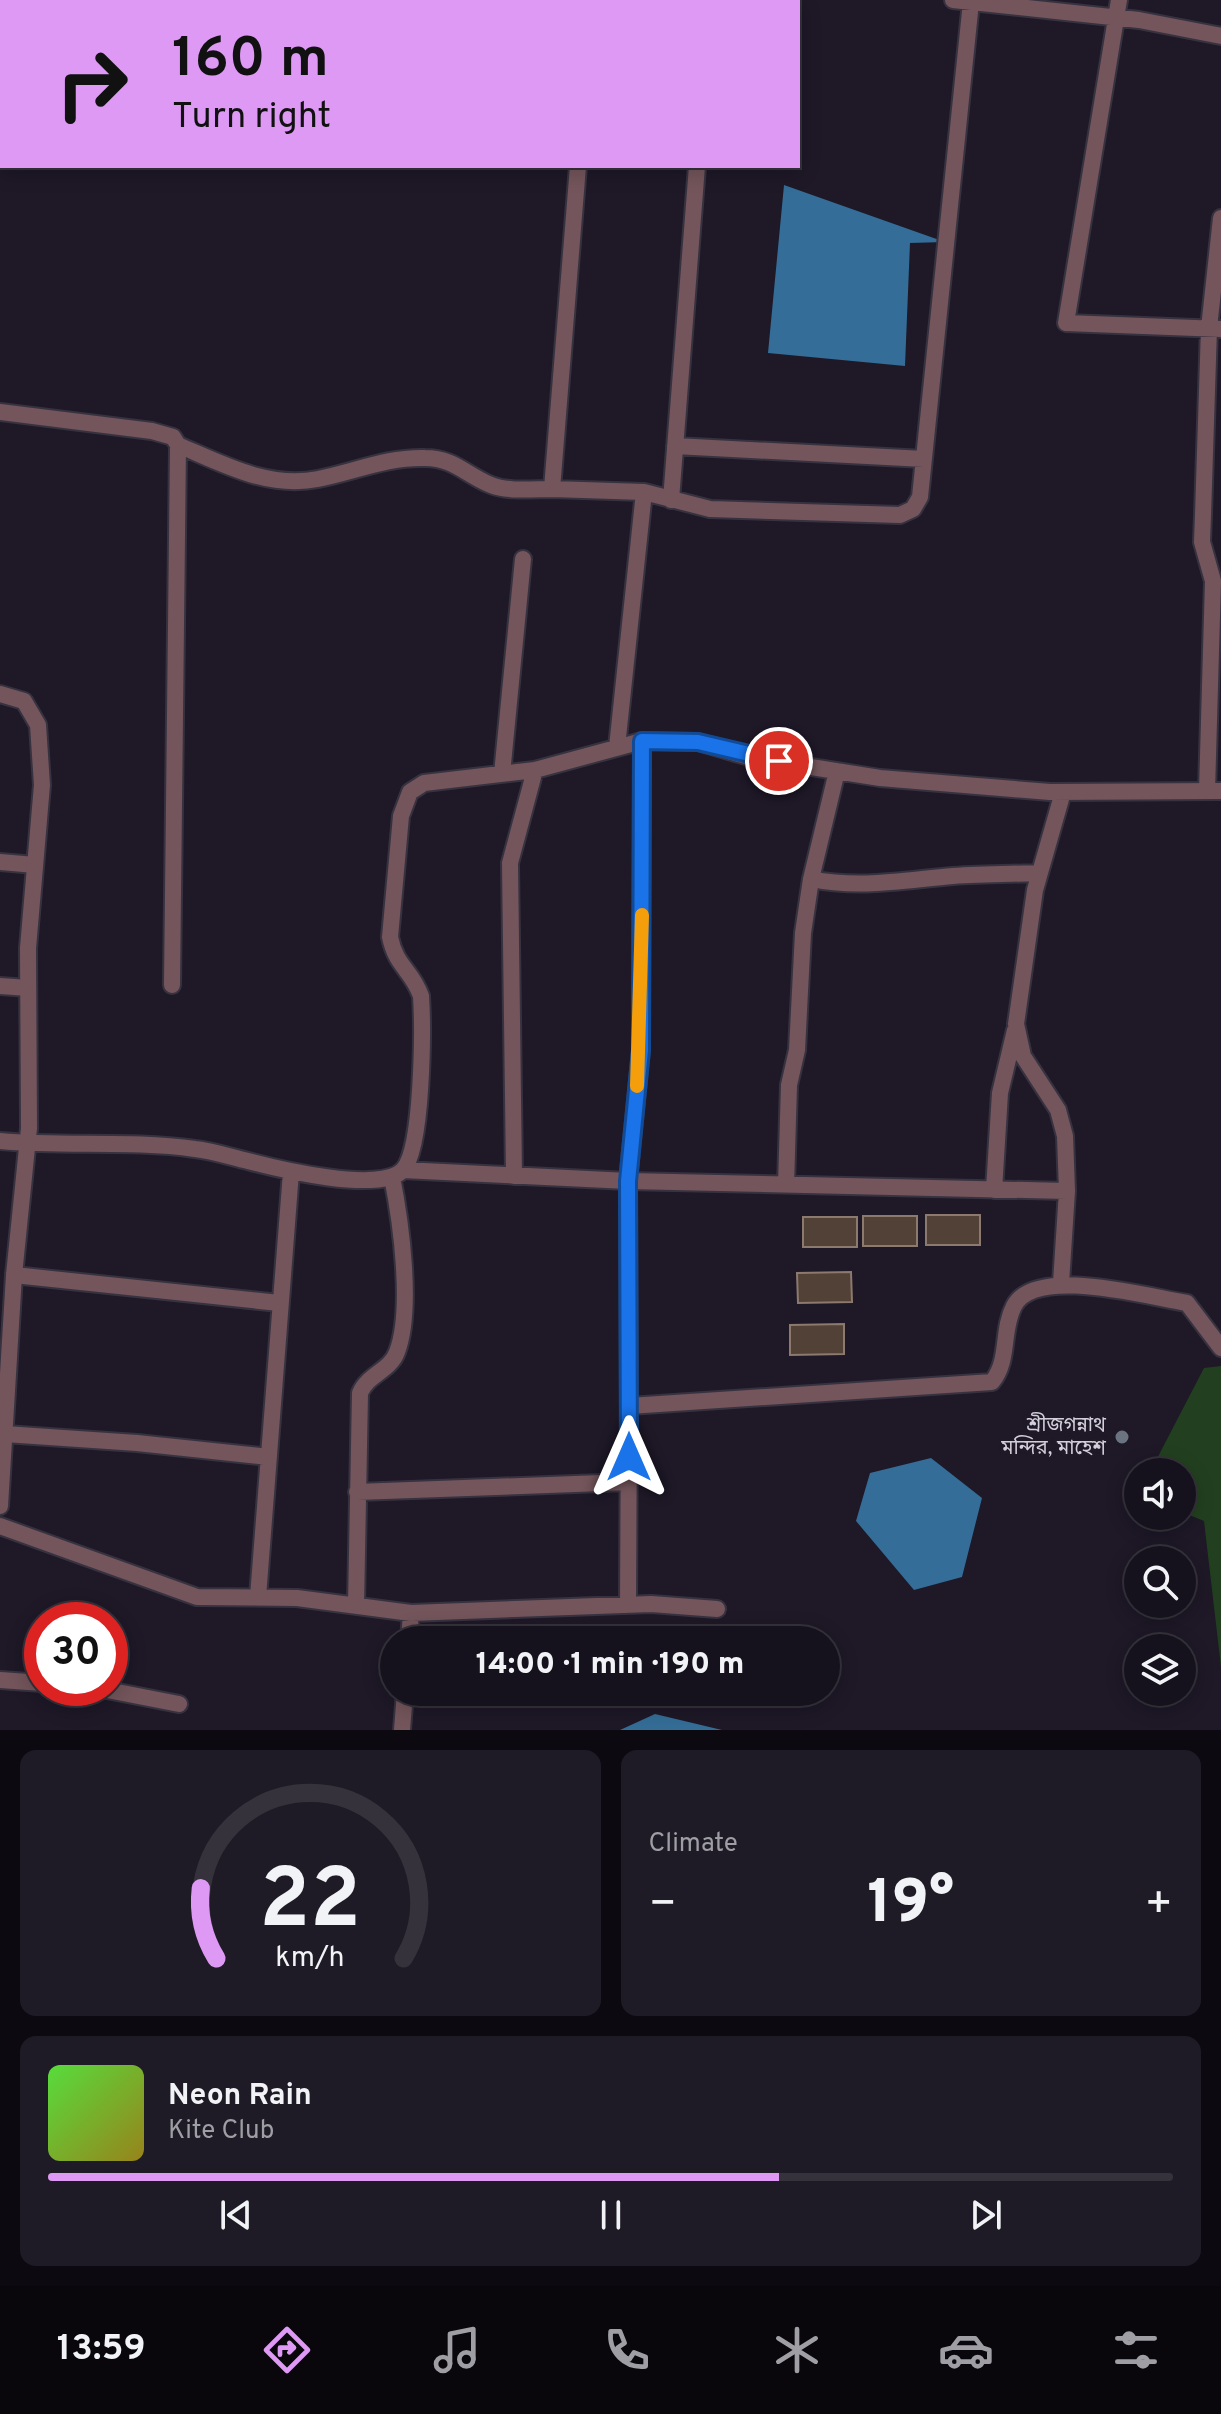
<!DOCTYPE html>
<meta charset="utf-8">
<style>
:root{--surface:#16121d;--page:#1f1b26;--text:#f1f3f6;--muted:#9e9ea4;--line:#35323b;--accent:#dd99f4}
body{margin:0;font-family:Overpass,"Noto Sans Bengali",sans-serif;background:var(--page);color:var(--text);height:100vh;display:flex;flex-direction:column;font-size:30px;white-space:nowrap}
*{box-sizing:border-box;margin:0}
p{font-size:26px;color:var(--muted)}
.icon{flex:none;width:44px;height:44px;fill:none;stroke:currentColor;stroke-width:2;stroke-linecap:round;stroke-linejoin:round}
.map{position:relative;height:1730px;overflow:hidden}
.details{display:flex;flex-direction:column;gap:20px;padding:20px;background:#0c0a10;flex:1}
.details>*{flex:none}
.top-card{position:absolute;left:0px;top:0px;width:800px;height:168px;box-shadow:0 4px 20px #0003,0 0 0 2px var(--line);background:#dd99f4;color:#111;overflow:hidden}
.controls{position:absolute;left:1124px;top:1458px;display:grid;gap:16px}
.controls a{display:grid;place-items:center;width:72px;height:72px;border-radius:50%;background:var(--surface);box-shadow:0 4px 20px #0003,0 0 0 2px var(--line);font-size:40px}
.speed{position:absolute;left:24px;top:1602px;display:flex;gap:16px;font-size:40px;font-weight:700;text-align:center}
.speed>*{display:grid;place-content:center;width:104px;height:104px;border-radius:50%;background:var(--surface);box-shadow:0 4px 20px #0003,0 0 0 2px var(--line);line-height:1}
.speed .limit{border:12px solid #d22;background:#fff;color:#111}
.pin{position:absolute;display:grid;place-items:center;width:68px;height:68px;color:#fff;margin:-34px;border:4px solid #fff;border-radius:50%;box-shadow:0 2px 8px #0007}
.me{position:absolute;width:88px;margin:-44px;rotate:0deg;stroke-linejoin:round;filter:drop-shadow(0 0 6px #0008)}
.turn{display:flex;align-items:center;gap:28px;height:168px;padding:0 40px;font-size:36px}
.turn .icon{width:104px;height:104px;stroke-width:2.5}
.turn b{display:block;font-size:56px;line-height:68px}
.big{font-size:60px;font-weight:800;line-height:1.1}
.details .card{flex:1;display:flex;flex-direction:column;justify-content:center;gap:12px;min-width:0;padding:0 28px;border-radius:16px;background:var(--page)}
.details .dial{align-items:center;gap:0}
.dial svg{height:208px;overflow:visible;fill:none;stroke:var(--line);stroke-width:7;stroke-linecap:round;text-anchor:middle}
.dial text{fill:var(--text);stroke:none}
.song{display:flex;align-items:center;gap:24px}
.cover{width:96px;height:96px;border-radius:12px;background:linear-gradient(135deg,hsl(110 70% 55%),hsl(50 70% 35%))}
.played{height:8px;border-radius:4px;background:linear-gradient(90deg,var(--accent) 65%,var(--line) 65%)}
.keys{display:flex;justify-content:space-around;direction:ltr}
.heat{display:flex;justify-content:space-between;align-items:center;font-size:44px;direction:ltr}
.details .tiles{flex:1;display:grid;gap:20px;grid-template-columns:1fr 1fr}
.card:last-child{grid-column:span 2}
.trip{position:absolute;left:380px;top:1626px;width:460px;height:80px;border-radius:40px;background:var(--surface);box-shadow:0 4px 20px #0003,0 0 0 2px var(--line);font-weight:800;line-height:80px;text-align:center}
.dock{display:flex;height:128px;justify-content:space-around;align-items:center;background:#09070c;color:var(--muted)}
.dock .icon{width:56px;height:56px}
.dock .selected{color:var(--accent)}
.dock b{font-size:36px;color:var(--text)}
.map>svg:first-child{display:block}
.green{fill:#22401f}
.water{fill:#346d97}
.building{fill:#524136;stroke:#8d7a6e;stroke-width:2}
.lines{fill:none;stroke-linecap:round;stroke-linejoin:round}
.minor-casing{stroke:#373240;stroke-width:20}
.tertiary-casing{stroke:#373240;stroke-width:20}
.minor{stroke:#73555b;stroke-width:16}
.tertiary{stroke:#73555b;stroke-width:16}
.route-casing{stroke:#114b97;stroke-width:20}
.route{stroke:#1a73e8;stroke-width:14}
.slow{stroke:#f59e0b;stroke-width:14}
.worship-dot{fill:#6b7280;stroke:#1e1827;stroke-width:3}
.labels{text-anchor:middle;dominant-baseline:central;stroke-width:8;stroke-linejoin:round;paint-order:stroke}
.poi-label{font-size:20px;fill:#d3cfda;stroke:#1e1827;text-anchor:end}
</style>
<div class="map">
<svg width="1221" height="1730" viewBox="0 0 1221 1730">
<rect width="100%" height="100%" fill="#1e1827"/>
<path class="green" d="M 1221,1366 L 1221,1667 L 1204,1521 L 1182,1512 L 1182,1472 L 1150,1472 L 1204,1368 Z"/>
<path class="water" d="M 784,185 L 945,242 L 910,243 L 905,366 L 768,353 Z
M 931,1458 L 982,1498 L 962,1577 L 914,1590 L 856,1521 L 870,1473 Z
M 655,1714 L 722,1730 L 620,1730 Z"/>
<path class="building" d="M 926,1215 L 980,1215 L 980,1245 L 926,1245 Z
M 863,1216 L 917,1216 L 917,1246 L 863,1246 Z
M 803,1217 L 857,1217 L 857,1247 L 803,1247 Z
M 851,1272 L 852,1302 L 798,1303 L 797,1273 Z
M 844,1324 L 844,1354 L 790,1355 L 790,1325 Z"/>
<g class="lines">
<defs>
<path id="minor" d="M 953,0 L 1139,20 L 1221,36
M 1119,0 L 1066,323 L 1221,329
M 595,2 L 595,0
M 710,2 L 710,0
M 578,166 L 552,489 L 644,492 L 710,509 L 900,515 L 913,509 L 920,497 L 971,2
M 0,412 L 152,431 L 173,437 L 178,445 L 172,985
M 178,445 C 223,464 268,489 318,479 C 354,472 386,457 425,458 C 454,458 466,475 491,485 C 509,492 533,489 552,489
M 675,446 L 924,459
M 671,500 L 697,166
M 642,741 L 641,1050 L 628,1181 L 629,1406 L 992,1382 C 1010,1360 1001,1331 1014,1306 C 1035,1265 1148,1297 1187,1303 L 1221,1348
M 617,747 L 644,492
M 502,774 L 523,559
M 1207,791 L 1213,581 L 1202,542 L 1203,515 L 1209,328 L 1221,218
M 0,862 L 35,865
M 811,879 C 860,889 905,880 953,876 C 982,874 1011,874 1040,873
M 0,986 L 28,988
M 0,1141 C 65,1147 130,1140 195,1149 C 213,1151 231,1157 248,1161 C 278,1169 381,1194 403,1170 C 423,1148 423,1028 421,996 C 412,970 396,967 390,937 L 401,816 L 410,792 L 424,783 L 535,770 L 642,741 L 698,742 L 749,757 L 880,778 L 1050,792 L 1221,791
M 403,1170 L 628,1181 L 1067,1191
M 514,1176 L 510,863 L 535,770
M 786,1185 L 789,1085 L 797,1050 L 803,933 L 811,879 L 837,771
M 994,1190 L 1000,1093 L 1015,1030
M 14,1275 L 279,1303
M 1061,1283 L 1067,1191 L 1065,1136 L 1058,1110 L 1023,1056 L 1016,1024 L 1035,890 L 1063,792
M 5,1434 L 137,1443 L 269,1457
M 357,1492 L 629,1482
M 0,1526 L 197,1597 L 297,1598 L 411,1613 L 651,1604 L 717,1609
M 258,1597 L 291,1172
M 628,1605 L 629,1406
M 356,1606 L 360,1393 C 368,1374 390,1371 397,1352 C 413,1310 401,1222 392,1177
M 409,1640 L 411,1613
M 0,1680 L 42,1683
M 97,1688 L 179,1704
M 402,1730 L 405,1692"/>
<path id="tertiary" d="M 0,694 L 24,701 L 38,725 L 42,785 L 28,948 L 29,1128 L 14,1275 L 0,1506"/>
</defs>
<use href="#minor" class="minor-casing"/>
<use href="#tertiary" class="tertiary-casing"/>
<use href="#minor" class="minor"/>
<use href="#tertiary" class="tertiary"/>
</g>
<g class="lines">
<defs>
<path id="route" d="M 629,1457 L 628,1181 L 641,1050 L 642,741 L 698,742 L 779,761"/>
</defs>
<use href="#route" class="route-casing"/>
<use href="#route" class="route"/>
<path class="slow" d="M 637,1086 L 642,915"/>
</g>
<circle class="worship-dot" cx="1122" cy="1437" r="8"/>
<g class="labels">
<g class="poi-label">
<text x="1106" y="1426">শ্রীজগন্নাথ<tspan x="1106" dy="23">মন্দির, মাহেশ</tspan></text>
</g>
</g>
</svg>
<div class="controls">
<a><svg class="icon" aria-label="sound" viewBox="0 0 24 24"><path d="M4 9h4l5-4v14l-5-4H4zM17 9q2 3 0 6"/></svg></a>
<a><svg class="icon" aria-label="search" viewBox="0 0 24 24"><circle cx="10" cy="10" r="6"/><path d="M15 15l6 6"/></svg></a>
<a><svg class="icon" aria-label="layers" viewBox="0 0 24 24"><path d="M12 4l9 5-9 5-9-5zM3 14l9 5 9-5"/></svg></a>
</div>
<div class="speed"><div class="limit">30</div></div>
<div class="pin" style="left:779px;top:761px;background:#d93025"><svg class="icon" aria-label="arrive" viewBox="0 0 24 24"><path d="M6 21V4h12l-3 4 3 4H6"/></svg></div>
<svg class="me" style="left:629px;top:1457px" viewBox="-20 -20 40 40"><path d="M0-17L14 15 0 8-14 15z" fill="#1a73e8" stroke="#fff" stroke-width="4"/></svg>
<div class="trip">14:00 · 1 min · 190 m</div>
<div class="top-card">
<div class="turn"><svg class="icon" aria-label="right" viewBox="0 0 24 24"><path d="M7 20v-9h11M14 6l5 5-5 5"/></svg><div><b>160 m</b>Turn right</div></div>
</div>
</div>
<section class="details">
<div class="tiles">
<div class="card dial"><svg viewBox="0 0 100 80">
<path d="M14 69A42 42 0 1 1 86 69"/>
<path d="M14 69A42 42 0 0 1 8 42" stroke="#dd99f4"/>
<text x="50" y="56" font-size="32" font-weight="700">22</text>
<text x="50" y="72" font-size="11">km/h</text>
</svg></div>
<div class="card"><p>Climate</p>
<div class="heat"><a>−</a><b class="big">19°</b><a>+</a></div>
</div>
<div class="card">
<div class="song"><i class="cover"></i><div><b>Neon Rain</b><p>Kite Club</p></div></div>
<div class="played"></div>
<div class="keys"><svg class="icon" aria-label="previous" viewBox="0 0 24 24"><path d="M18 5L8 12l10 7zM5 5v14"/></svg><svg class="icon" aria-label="pause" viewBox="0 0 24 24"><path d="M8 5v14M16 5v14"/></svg><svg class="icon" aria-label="next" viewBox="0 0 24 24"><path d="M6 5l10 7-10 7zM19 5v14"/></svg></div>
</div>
</div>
</section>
<nav class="dock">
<b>13:59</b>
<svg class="icon selected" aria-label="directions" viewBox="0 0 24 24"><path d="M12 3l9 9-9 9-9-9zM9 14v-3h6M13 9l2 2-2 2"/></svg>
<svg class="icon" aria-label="music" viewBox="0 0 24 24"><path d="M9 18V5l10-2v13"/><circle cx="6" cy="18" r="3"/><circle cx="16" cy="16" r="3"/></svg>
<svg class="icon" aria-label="phone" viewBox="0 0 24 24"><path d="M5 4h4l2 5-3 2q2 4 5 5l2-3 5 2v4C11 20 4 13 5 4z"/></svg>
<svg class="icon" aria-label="climate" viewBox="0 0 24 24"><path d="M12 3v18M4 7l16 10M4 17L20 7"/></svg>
<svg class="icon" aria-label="car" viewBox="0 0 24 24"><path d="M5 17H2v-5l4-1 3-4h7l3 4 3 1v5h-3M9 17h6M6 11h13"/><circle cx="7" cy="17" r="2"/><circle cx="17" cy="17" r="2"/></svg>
<svg class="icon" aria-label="filters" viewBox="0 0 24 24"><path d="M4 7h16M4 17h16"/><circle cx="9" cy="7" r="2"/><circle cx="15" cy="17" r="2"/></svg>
</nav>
